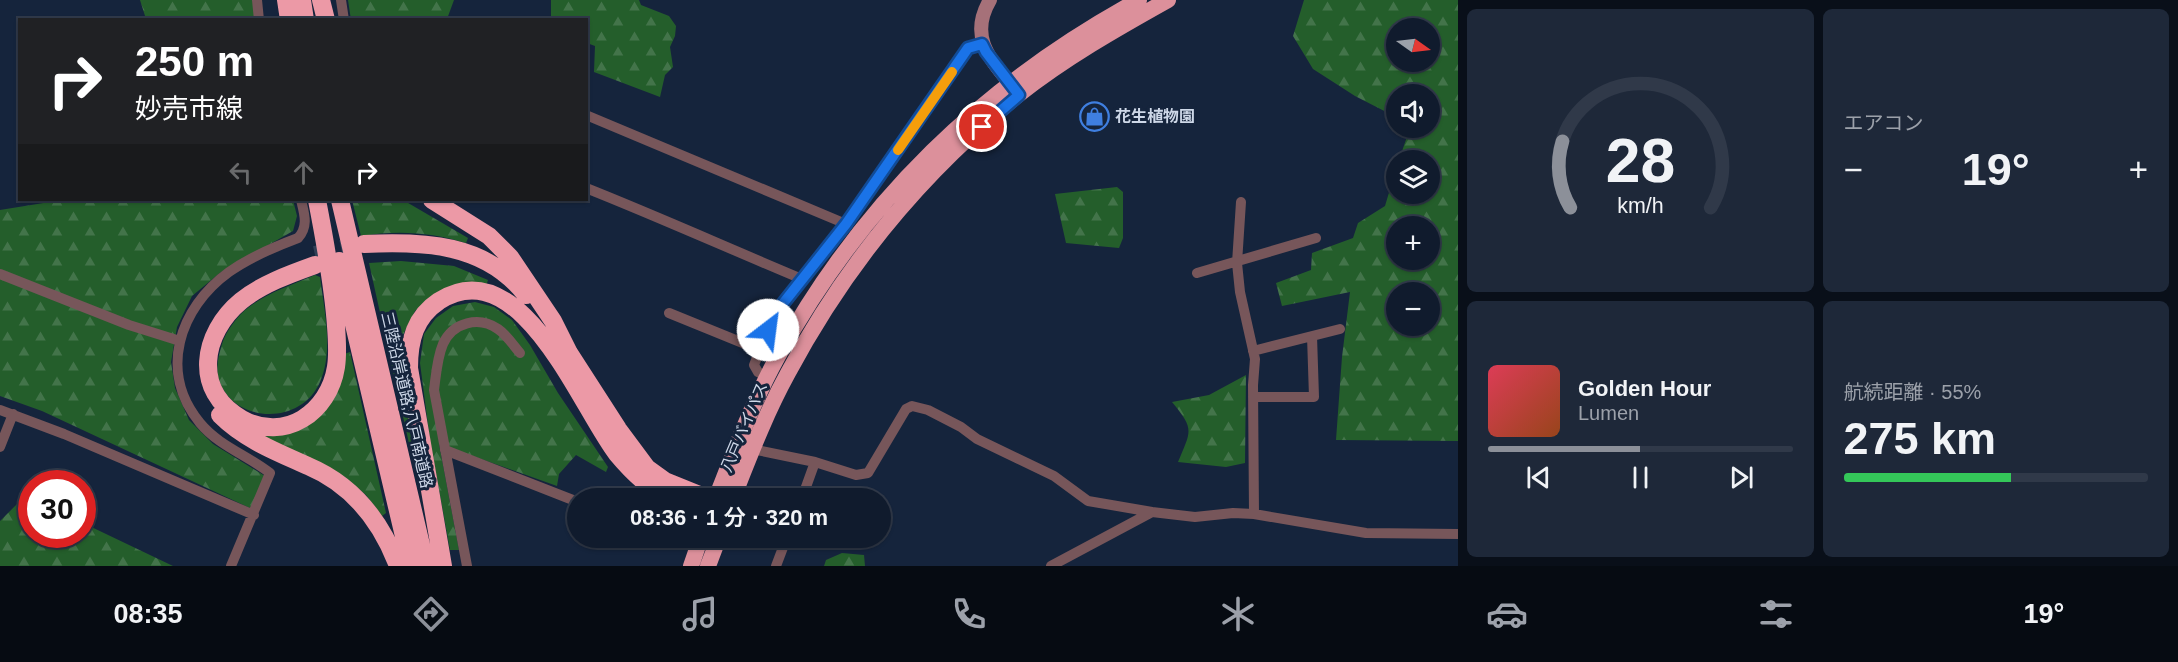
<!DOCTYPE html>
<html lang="ja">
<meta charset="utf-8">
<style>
:root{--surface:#101b2d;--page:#1e2839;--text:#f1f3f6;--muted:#9ca1aa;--line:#303949;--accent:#8c9099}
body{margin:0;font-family:Arial,"Noto Sans JP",sans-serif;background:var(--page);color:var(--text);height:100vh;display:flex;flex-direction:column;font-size:22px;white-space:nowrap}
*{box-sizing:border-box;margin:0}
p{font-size:20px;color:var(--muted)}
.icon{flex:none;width:33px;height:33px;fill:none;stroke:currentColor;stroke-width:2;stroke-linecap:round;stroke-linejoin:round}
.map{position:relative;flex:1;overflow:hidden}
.side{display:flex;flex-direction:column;gap:9px;padding:9px;background:#090f19;width:720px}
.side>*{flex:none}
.guide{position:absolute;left:18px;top:18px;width:570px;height:183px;border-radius:0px;box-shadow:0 2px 4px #0004,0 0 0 2px var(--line);background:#202124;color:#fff;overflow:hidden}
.needle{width:39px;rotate:104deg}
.tools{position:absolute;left:1386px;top:18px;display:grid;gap:12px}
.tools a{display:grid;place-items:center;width:54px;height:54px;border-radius:50%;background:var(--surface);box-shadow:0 2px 4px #0004,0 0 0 2px var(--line);font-size:30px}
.speed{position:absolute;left:18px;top:470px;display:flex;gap:12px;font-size:30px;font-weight:700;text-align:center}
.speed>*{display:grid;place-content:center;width:78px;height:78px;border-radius:50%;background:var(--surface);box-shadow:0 2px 4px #0004,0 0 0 2px var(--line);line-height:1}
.speed .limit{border:9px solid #d22;background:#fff;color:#111}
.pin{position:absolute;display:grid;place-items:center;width:51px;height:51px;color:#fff;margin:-26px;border:3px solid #fff;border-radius:50%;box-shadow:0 2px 6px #0007}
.me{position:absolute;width:66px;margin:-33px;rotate:30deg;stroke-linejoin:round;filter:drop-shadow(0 0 4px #0008)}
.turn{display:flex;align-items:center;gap:21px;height:126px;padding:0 18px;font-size:27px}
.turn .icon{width:78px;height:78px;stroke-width:2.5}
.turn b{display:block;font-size:42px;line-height:51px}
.lanes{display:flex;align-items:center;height:57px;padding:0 18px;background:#0003;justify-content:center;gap:30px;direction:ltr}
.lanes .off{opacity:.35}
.big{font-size:45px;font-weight:600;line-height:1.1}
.side .card{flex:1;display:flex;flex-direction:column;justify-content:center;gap:9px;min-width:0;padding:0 21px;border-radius:9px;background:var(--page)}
.side .dial{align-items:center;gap:0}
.dial svg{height:156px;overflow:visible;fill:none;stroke:var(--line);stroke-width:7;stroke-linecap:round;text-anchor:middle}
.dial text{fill:var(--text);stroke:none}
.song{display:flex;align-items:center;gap:18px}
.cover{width:72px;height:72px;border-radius:9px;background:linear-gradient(135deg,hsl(350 70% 55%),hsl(20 70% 35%))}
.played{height:6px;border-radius:3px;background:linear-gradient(90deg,var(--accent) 50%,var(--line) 50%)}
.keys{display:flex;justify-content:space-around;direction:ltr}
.heat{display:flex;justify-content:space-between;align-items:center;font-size:33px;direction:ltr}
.charge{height:9px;border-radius:4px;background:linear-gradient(90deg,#34c759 55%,var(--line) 0)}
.side .tiles{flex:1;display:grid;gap:9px;grid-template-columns:repeat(2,1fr)}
.trip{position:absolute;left:567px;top:488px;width:324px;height:60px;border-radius:30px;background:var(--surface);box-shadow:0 2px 4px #0004,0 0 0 2px var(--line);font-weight:600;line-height:60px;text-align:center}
.tabs{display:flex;height:96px;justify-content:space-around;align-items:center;background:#060b12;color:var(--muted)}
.tabs .icon{width:42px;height:42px}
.tabs .on{color:var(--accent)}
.tabs b{font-size:27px;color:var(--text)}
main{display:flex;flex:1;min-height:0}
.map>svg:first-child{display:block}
.forest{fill:url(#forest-firs);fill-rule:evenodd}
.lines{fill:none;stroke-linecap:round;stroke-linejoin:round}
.motorway-tunnel{stroke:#313f56;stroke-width:18;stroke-dasharray:18 9;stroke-linecap:butt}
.minor{stroke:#77565a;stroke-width:10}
.secondary{stroke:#a67179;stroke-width:14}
.trunk{stroke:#dc909b;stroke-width:16}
.motorway{stroke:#ec99a6;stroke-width:18}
.route-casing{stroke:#114b97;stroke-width:15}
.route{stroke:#1a73e8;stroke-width:10}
.slow{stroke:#f59e0b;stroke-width:10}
.labels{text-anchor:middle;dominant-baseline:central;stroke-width:6;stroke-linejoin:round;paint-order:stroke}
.poi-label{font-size:16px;font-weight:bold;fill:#ced8e8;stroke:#15243c;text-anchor:start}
.street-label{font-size:16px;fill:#ced8e8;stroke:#15243c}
</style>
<main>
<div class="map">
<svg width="1458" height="566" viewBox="0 0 1458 566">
<defs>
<pattern id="forest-firs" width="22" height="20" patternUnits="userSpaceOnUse" patternTransform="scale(1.5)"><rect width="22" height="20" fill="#245e2b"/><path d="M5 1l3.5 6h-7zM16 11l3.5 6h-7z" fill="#43744a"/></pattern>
</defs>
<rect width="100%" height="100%" fill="#15243c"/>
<path class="forest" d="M 140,0 L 254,0 L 256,19 L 146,19 Z
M 348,0 L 454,0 L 447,19 L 351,20 Z
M 551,0 L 639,0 L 641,5 L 669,16 L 676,26 L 675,36 L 670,47 L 673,67 L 665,75 L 660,97 L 594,72 L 595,46 L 587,43 L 586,20 L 551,19 Z
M 1304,0 L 1458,0 L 1458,441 L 1336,440 L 1342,357 L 1350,292 L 1282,306 L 1276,283 L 1311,270 L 1312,253 L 1353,238 L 1358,223 L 1385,206 L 1396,169 L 1396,194 L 1430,194 L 1430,160 L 1399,160 L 1409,131 L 1407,128 L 1430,128 L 1430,94 L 1396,94 L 1396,117 L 1355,96 L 1313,69 L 1293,36 ZM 1396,28 L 1430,28 L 1430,62 L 1396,62 ZM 1396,226 L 1430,226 L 1430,260 L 1396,260 ZM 1396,292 L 1430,292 L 1430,326 L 1396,326 Z
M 1117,187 L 1123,192 L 1123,238 L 1119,248 L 1066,243 L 1055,194 Z
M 62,200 L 293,200 L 297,216 L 293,231 L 221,272 L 192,296 L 177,327 L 171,362 L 175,388 L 189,420 L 213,444 L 265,476 L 252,509 L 42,411 L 0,396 L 0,210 Z
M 352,200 L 403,200 L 468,238 L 466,243 C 431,232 397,230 361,236 Z
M 401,261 L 454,266 L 488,280 L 486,286 L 433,295 L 415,311 L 403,335 L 400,359 L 417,458 L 412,457 L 369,263 Z
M 315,275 L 320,277 C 324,310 334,350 320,382 C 300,428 229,423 218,376 C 216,365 219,354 222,344 C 226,331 238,315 249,307 C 269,292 292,285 315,275 Z
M 475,302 L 494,307 L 512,320 L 530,345 L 558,393 L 608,467 L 606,472 L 576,455 L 559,474 L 557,486 L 439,444 L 459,550 L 450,550 L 430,440 L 420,363 L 424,334 L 436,318 L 453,306 Z
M 350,352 L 386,513 L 382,516 L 366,495 L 345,477 L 256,435 C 271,432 289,432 302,427 C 334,413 342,385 344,354 Z
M 1246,375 L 1245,463 L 1226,467 L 1178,462 C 1191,430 1195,430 1172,402 L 1209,395 Z
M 24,497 L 31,500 L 32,534 L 82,534 L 83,523 L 173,566 L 0,566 L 0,521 Z
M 842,553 L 864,555 L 865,566 L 824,566 L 826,560 Z"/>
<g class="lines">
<path class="motorway-tunnel" d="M 315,255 L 364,244"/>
<path class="minor" d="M 257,0 L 259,20
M 341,0 L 344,20
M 586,115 L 846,224
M 586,188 C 659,217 730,249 802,279
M 1241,202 L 1237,263 L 1240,292 L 1255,359 L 1253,385 L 1254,514
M 1197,273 L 1316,238
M 0,274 L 129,325 L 180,341
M 669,313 L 760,350
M 1253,351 L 1340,329
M 768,377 L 758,372 L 754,365 L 768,330 L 781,306 L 846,224 L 968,47 L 982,44
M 1253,397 L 1314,397 L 1312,336
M 0,410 L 64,434 L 254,515
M 0,447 L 13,414
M 752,449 L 815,462 L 856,475 L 868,473 L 906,409 L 912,406 L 928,410 L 961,427 L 977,439 L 1054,476 L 1088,501 L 1152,512
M 445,450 L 578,502
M 802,498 L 815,462
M 670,537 L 698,548
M 231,566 L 270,473 C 247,455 219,446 200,423 C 158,372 179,308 229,272 C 250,257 274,247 298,238 C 309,226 304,213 301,200
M 467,566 L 434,390 C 436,375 437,358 443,344 C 453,322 479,316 498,329 C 507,335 513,345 520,353
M 776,566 L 787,537
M 1051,566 L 1152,512 L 1195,517 L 1233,513 L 1254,514 L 1366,533 L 1458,534"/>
<path class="secondary" d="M 990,0 C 967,39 993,62 1017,92"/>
<path class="trunk" d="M 716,498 C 735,450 753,401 778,356 C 864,200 983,85 1139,0
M 733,498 C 750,455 766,413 788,373 C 845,266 923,171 1018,95 C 1065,58 1116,29 1168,0
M 691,566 L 701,537
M 708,566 L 719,537"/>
<path class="motorway" d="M 286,0 L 289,20
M 302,0 L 305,20
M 321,0 L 326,20
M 340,200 L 426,566
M 432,200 L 489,236 L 510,257 L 553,321 L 569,353 L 618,429 L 647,468 L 665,481 L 707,498
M 364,244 C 423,241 486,243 526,295
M 339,261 L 411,566
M 315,265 C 290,274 262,284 241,301 C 202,333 192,391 242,419 C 285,443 329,412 336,367 C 338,354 337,339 336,326 C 333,284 325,241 317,200
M 220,415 C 245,440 277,452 308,466 C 353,485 381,521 398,566
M 443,566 L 409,368 C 409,340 415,317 439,301 C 521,249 580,406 617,454 C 632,472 647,487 668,498"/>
</g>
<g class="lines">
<defs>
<path id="route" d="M 768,330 L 781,306 L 846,224 L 968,48 L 982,44 L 986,52 L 1019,95 L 982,127"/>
</defs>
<use href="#route" class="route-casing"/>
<use href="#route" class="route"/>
<path class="slow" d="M 898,150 L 952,72"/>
</g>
<defs>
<symbol id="shop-ring" viewBox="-11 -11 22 22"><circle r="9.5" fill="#15243c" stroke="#3f7fe0" stroke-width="1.5"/><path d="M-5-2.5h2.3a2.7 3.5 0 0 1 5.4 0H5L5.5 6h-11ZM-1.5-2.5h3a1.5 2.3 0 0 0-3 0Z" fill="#3f7fe0"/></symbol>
</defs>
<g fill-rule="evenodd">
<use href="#shop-ring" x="1078" y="100" width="33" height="33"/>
</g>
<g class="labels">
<g class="poi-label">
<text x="1115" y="116">花生植物園</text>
</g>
<g class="street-label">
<text transform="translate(407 400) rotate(77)">三陸沿岸道路;八戸南道路</text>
<text transform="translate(744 427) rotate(-67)">八戸バイパス</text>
</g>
</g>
</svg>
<div class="tools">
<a><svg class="needle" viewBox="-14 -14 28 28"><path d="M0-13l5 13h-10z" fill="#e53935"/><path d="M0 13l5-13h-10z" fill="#9ca1aa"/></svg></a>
<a><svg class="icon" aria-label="sound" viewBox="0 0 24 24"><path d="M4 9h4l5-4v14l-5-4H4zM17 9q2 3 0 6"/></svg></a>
<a><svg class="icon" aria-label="layers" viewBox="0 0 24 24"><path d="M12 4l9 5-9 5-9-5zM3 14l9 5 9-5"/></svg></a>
<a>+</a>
<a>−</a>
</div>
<div class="speed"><div class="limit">30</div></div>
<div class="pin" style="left:982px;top:127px;background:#d93025"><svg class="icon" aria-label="arrive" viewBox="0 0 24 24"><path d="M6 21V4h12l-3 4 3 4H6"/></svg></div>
<svg class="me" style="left:768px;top:330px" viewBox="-20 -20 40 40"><circle r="19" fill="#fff"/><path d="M0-13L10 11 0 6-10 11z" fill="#1a73e8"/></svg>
<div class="trip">08:36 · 1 分 · 320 m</div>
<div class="guide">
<div class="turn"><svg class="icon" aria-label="right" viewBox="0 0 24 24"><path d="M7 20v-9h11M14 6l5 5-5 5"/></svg><div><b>250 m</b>妙売市線</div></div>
<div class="lanes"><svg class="icon off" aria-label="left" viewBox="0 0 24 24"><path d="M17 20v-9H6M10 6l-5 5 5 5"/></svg><svg class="icon off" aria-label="ahead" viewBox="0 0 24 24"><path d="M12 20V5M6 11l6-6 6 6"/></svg><svg class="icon" aria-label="right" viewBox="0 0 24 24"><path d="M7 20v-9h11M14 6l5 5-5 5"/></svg></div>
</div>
</div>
<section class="side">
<div class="tiles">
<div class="card dial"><svg viewBox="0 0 100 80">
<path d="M14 69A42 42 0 1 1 86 69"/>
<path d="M14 69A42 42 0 0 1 10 35" stroke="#8c9099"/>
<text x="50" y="56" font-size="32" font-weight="700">28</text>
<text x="50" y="72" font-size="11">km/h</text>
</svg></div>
<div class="card"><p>エアコン</p>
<div class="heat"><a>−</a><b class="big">19°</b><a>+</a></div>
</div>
<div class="card">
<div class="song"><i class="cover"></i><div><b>Golden Hour</b><p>Lumen</p></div></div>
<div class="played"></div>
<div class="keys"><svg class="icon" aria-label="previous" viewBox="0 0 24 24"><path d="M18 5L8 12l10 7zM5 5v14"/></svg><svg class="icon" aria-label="pause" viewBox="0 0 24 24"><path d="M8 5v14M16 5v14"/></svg><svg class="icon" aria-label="next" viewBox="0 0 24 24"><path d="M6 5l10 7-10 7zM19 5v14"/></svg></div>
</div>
<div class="card"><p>航続距離 · 55%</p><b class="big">275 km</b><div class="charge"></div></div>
</div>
</section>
</main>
<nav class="tabs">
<b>08:35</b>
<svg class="icon on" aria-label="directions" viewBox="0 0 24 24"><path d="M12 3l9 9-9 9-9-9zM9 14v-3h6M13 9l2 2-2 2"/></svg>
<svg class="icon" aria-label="music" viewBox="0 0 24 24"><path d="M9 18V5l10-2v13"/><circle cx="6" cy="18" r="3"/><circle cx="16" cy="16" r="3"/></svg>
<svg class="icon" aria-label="phone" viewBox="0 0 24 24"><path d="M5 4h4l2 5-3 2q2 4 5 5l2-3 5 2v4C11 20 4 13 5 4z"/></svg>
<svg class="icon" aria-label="climate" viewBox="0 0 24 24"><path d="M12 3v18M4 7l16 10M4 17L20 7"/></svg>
<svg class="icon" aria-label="car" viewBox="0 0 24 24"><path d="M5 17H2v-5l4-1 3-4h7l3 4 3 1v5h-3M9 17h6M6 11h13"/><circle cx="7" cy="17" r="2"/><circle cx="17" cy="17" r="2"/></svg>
<svg class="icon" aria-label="filters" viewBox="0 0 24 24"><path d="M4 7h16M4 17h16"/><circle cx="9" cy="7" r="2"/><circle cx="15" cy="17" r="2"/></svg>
<b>19°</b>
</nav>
